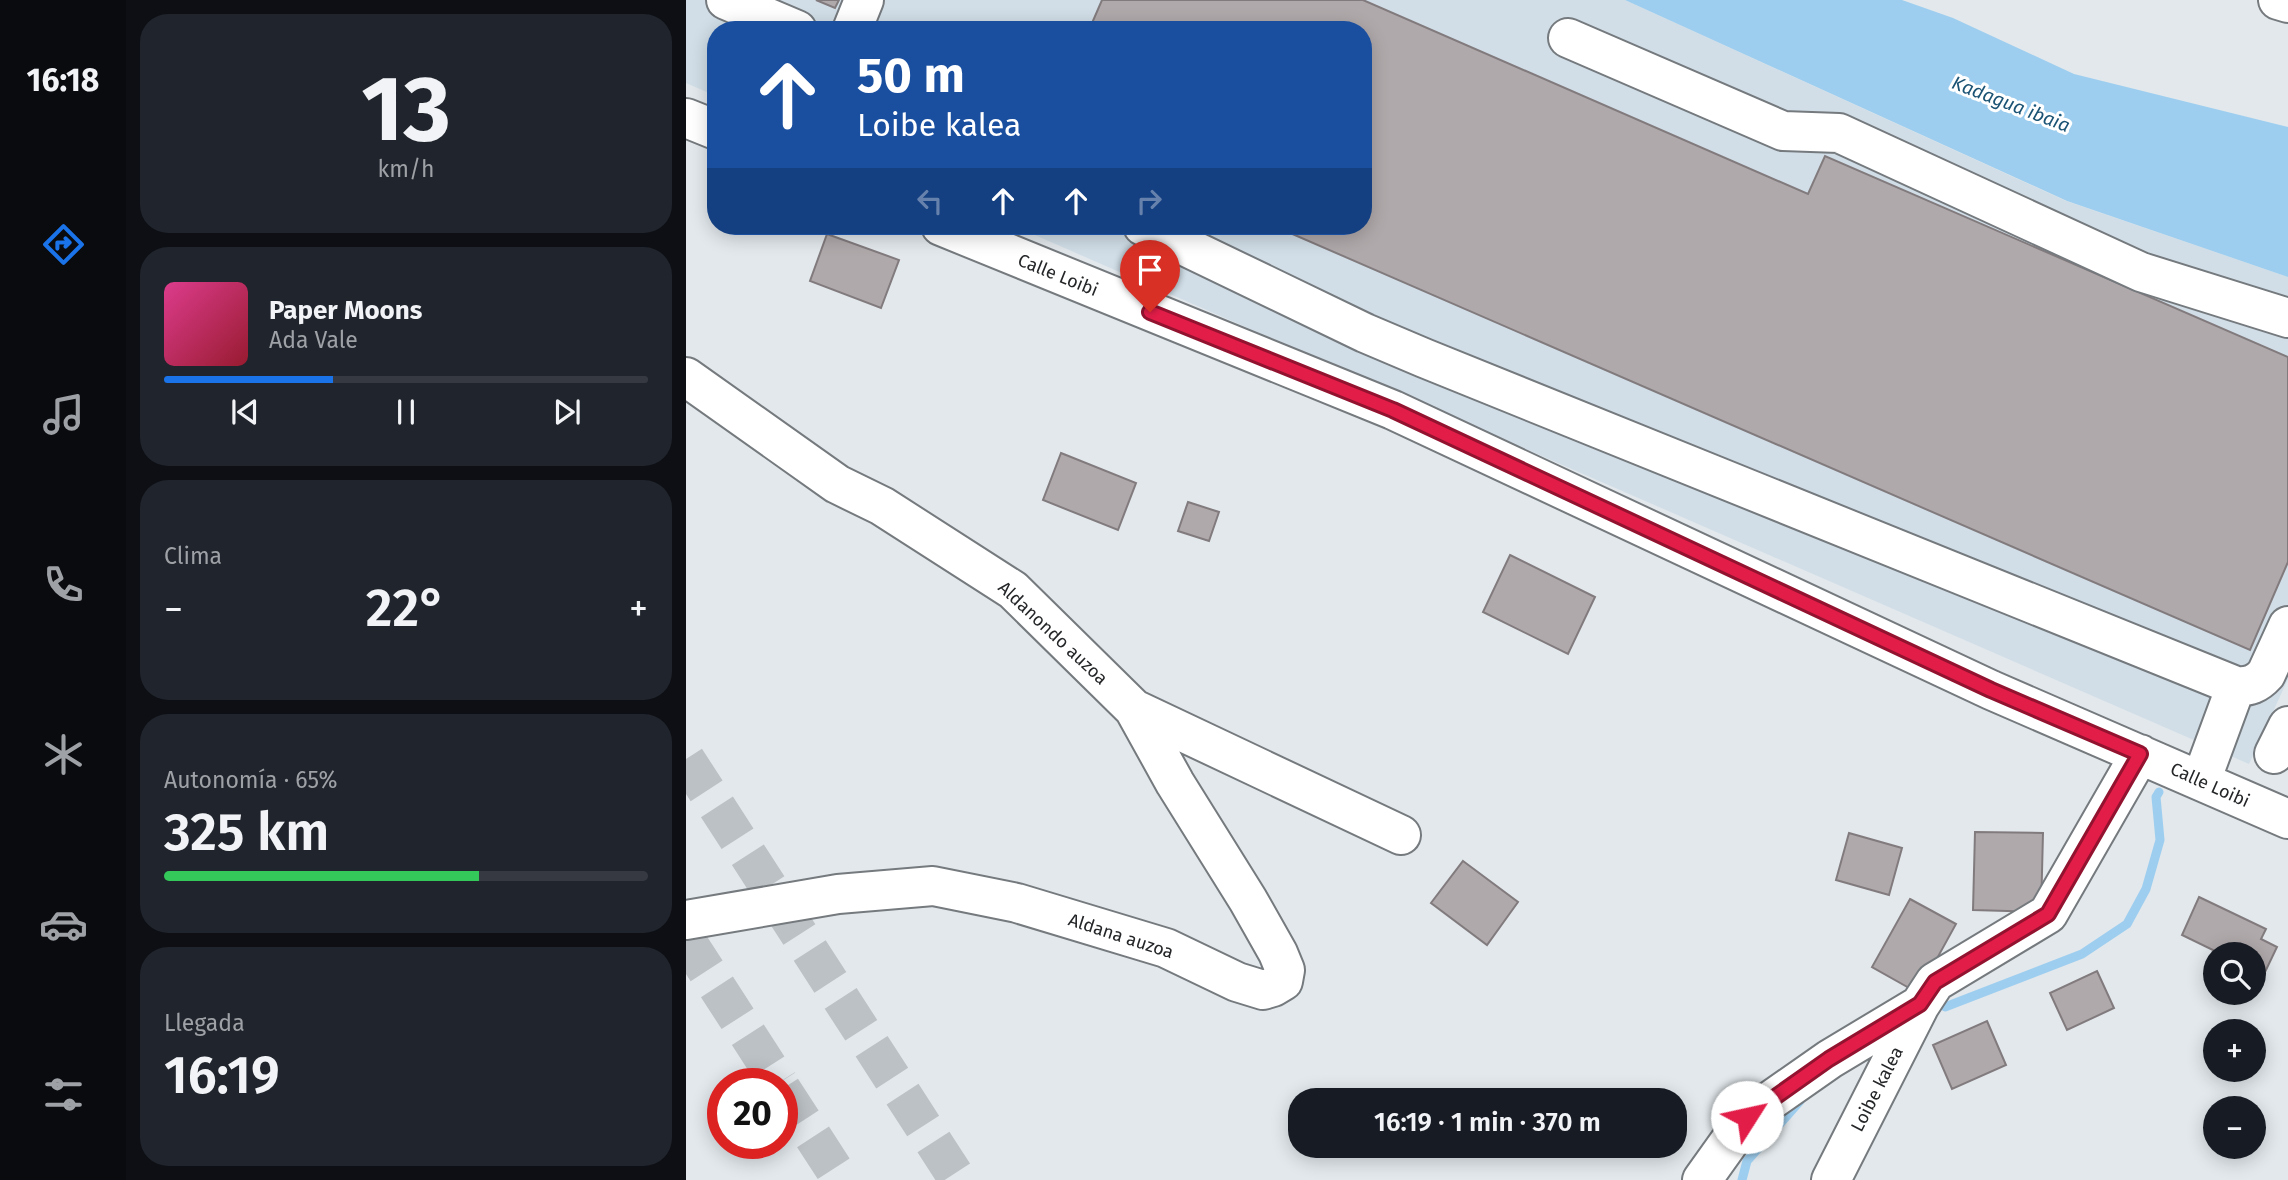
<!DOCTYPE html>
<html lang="es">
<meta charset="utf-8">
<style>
:root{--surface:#171b24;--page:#20242c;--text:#f1f3f6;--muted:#9ea1a6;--line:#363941;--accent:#1a73e8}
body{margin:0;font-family:"Fira Sans",sans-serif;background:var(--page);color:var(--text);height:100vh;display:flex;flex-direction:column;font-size:26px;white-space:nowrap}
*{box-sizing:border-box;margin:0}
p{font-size:23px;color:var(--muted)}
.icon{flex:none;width:38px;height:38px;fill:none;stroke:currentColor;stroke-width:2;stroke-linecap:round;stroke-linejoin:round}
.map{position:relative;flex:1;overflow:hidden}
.details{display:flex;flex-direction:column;gap:14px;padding:14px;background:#0d0f14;width:560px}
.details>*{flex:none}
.banner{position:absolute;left:21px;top:21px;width:665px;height:214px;border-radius:28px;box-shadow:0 4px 18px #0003;background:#1a4fa0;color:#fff;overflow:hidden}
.controls{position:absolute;left:1517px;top:942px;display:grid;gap:14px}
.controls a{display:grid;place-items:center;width:63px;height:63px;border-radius:50%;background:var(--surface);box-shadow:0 4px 18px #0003;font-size:35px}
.speed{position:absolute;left:21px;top:1068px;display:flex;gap:14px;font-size:35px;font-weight:700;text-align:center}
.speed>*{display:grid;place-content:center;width:91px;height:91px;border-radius:50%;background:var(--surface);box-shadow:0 4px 18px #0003;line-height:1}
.speed .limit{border:10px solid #d22;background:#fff;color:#111}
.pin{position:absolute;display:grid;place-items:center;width:60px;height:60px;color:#fff;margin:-72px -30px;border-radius:50% 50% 50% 0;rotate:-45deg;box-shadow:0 0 7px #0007}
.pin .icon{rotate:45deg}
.me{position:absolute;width:77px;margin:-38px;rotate:55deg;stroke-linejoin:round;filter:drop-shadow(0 0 5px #0008)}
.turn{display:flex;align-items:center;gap:24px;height:147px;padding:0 35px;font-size:32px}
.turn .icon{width:91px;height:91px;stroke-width:2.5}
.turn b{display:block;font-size:49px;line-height:60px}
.lanes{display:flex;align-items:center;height:66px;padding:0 35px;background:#0003;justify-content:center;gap:35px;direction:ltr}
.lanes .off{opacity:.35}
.big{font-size:52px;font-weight:600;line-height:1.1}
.details .card{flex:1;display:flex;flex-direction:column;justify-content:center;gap:10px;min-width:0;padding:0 24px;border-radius:28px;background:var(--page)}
.details .dial{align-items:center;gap:0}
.dial b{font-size:91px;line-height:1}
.song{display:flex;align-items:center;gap:21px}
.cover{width:84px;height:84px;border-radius:10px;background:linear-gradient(135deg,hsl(330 70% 55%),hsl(350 70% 35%))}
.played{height:7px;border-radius:4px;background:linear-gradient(90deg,var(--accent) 35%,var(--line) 35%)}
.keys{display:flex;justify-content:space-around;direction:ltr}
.heat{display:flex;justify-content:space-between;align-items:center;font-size:38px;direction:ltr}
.charge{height:10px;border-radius:5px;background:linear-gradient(90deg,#34c759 65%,var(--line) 0)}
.trip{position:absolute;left:602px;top:1088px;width:399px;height:70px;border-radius:28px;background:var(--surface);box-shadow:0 4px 18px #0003;font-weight:600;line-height:70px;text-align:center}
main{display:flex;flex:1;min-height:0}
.tab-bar{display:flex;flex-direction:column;width:126px;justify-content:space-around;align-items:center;background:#090b0e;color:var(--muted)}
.tab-bar .icon{width:49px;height:49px}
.tab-bar .on{color:var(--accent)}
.tab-bar b{font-size:32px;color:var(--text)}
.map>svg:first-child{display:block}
.built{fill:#d1dee7}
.water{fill:#9eceef}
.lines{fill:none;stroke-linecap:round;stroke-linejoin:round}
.stream{stroke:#9eceef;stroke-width:9}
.building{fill:#b0a9ab;stroke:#827b7e;stroke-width:2}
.highway-tunnel{stroke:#bcc1c5;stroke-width:38;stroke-dasharray:38 19;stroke-linecap:butt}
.minor-casing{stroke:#757a7e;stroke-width:42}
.minor{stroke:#fff;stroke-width:38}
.route-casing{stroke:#92132f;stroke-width:18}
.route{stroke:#e11d48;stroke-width:12}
.labels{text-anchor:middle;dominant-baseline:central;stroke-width:6;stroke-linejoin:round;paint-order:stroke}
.street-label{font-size:18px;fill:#242628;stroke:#fff}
.water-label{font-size:19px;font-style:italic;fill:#1b5374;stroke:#fff}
</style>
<main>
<nav class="tab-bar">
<b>16:18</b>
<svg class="icon on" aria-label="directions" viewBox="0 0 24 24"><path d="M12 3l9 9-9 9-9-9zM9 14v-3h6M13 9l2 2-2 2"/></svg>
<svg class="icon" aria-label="music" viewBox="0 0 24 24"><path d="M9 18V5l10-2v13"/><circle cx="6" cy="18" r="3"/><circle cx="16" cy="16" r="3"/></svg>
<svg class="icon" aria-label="phone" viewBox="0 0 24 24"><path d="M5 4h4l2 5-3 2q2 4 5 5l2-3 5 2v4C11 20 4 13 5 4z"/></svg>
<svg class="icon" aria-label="climate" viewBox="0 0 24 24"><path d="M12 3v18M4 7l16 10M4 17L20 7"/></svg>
<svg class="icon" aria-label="car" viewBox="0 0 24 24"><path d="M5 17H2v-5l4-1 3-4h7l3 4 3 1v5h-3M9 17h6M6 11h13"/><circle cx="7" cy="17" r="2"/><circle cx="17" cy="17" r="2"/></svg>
<svg class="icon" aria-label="filters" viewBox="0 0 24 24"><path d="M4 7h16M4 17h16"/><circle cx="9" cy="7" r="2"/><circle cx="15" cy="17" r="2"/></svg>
</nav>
<section class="details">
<div class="card dial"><b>13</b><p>km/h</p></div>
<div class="card">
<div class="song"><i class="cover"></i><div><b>Paper Moons</b><p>Ada Vale</p></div></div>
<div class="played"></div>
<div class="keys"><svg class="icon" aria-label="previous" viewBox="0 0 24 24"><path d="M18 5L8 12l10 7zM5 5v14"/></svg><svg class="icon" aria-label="pause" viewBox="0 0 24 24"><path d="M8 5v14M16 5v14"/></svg><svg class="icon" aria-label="next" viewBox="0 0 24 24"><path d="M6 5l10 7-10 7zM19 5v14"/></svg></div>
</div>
<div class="card"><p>Clima</p>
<div class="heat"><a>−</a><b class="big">22°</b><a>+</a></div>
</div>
<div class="card"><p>Autonomía · 65%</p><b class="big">325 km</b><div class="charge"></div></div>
<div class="card"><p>Llegada</p><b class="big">16:19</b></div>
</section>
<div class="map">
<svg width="1602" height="1180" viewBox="0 0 1602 1180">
<rect width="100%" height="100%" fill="#e2e8ec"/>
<path class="built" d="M 0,0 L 939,0 L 1380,201 L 1602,277 L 1602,679 L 1563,764 L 328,226 L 677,226 L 677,30 L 30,30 L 30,96 L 0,83 Z"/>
<path class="water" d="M 939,0 L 1216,0 L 1267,18 L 1388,74 L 1602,127 L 1602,277 L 1381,201 Z"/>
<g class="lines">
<path class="stream" d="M 1259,1007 L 1396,954 L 1441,924 L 1460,889 L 1474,840 L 1470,797 L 1473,792
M 1056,1180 L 1061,1161 L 1114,1101"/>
</g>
<path class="building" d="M 130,0 L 153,0 L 149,8 Z
M 416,0 L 677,0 L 1122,194 L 1139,156 L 1602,357 L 1602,562 L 1564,650 L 588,226 L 677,226 L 677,30 L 403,30 Z
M 141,234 L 213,260 L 195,308 L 124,281 Z
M 375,453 L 450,483 L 432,530 L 357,500 Z
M 502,502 L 533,512 L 523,541 L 492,531 Z
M 824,555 L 909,597 L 882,654 L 797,612 Z
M 1289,832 L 1357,833 L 1355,912 L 1287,910 Z
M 1163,833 L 1216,848 L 1203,895 L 1150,880 Z
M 777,861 L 832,902 L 801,945 L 745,903 Z
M 1513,897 L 1580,929 L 1575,939 L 1591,947 L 1570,991 L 1568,990 L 1568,954 L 1535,954 L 1496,935 Z
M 1224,899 L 1270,924 L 1232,993 L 1186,967 Z
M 1411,971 L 1428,1008 L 1381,1030 L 1364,993 Z
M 1301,1021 L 1320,1065 L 1266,1089 L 1247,1045 Z"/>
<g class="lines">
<path class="highway-tunnel" d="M 0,759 L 272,1180
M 0,939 L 93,1083
M 96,1089 L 155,1180"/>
<defs>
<path id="minor" d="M 40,0 L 111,30
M 1592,0 L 1602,3
M 166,30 L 178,0
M 882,38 L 1097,131 L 1153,133 L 1455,272 L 1602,318
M 0,118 L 30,130
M 255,226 L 707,410 L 1305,690 L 1602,819
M 457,226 L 679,333 L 738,358 L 1550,686 C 1563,687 1571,684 1580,674 L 1602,626
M 0,377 L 151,484 L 196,506 L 327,590 L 448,709 L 715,835
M 1588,754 L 1602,726
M 1515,781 L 1550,686
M 0,920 L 152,894 L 247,886 L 331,903 L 480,948 L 551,982 L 577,990 L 587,987 L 597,981 L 599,970 L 592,953 L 562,900 L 489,783 L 448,709
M 1016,1180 L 1061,1117 L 1144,1059 L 1234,1005
M 1145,1180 L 1234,1005 L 1249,982 L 1362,914 L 1454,754"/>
</defs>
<use href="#minor" class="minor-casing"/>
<use href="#minor" class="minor"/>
</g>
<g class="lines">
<defs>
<path id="route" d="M 464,312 L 707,410 L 1305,690 L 1454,754 L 1362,914 L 1249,982 L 1234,1004 L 1143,1059 L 1061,1117"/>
</defs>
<use href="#route" class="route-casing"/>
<use href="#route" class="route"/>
</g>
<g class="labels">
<g class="street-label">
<text transform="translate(372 275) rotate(22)">Calle Loibi</text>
<text transform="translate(367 633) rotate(43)">Aldanondo auzoa</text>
<text transform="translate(1524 785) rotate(24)">Calle Loibi</text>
<text transform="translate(435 936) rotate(18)">Aldana auzoa</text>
<text transform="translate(1191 1089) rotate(-63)">Loibe kalea</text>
</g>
<g class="water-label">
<text transform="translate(1325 104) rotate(21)">Kadagua ibaia</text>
</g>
</g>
</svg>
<div class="controls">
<a><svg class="icon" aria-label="search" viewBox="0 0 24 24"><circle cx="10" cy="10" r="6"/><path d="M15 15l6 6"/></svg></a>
<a>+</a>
<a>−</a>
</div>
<div class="speed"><div class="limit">20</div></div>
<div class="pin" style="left:464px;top:312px;background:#d93025"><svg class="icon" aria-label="arrive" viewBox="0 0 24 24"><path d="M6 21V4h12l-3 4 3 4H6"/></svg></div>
<svg class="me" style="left:1061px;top:1117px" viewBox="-20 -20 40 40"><circle r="19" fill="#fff"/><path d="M0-13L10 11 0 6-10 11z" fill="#e11d48"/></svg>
<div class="trip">16:19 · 1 min · 370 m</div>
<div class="banner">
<div class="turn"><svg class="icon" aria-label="ahead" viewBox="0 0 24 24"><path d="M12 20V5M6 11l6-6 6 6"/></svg><div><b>50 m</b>Loibe kalea</div></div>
<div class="lanes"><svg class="icon off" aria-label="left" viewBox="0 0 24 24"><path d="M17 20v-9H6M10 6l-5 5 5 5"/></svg><svg class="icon" aria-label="ahead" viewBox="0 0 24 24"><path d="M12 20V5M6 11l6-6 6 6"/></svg><svg class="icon" aria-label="ahead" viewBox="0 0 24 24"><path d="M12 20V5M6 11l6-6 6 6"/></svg><svg class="icon off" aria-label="right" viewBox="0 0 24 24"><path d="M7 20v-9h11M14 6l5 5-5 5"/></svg></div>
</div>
</div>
</main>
